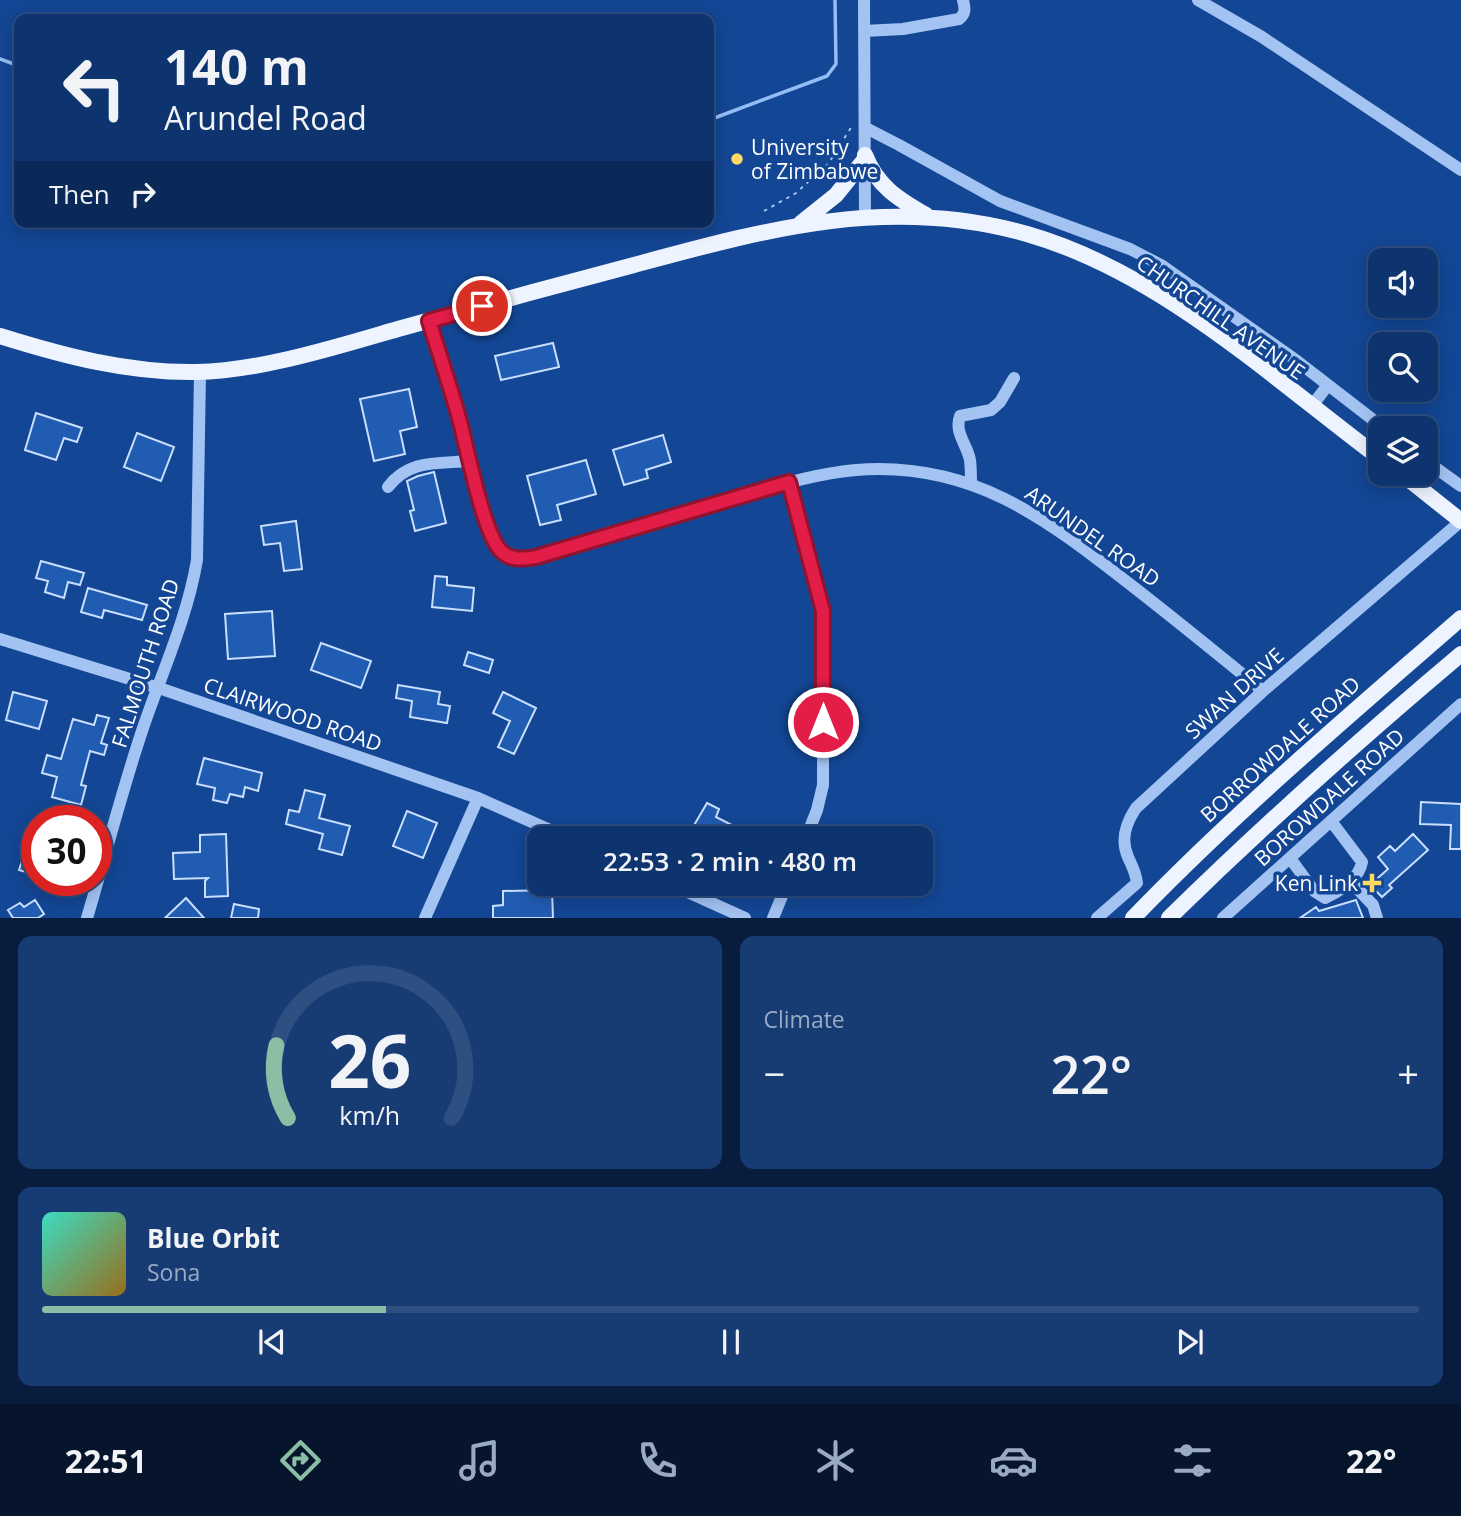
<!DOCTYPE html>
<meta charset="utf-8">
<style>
:root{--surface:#0e346f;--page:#173c74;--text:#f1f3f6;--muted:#9baac3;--line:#2e4f82;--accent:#8abfa5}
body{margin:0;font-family:"Open Sans",sans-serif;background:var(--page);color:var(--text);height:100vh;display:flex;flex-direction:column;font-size:26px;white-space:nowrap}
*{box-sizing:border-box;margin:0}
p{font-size:23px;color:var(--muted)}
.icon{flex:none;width:38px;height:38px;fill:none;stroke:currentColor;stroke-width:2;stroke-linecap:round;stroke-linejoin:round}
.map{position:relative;height:918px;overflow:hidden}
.drawer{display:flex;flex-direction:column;gap:18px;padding:18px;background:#081d3d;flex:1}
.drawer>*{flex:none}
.top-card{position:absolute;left:14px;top:14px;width:700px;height:214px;border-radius:14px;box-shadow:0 4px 18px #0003,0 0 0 2px var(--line);background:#0e346f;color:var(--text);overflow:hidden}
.buttons{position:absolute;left:1368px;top:248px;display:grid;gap:14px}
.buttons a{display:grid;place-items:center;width:70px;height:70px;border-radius:14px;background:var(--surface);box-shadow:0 4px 18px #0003,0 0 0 2px var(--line);font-size:35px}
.speed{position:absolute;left:21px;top:805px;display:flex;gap:14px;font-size:35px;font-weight:700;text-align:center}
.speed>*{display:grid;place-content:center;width:91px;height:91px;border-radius:50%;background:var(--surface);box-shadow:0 4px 18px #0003,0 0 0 2px var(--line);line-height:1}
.speed .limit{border:10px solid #d22;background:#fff;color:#111}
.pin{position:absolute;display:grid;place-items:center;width:60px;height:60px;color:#fff;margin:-30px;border:4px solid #fff;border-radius:50%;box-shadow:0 2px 7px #0007}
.me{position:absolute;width:77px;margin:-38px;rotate:0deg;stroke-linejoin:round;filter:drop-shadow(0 0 5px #0008)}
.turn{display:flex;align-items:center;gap:24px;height:147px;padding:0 35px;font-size:32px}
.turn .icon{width:91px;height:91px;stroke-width:2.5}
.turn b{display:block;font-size:49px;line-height:60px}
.then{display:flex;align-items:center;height:66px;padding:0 35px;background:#0003;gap:14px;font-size:26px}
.big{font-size:52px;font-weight:600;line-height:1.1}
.drawer .widget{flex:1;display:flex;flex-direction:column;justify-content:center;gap:10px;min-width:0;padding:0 24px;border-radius:14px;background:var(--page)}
.drawer .dial{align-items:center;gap:0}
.dial svg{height:182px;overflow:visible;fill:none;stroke:var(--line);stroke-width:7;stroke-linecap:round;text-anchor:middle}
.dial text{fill:var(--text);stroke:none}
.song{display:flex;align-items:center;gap:21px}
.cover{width:84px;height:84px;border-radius:10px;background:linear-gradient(135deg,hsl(170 70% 55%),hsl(40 70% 35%))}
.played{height:7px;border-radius:4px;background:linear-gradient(90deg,var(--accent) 25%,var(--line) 25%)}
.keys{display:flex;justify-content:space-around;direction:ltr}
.heat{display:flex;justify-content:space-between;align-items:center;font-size:38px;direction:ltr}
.drawer .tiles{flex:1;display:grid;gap:18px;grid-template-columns:1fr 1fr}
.widget:last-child{grid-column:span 2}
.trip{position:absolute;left:527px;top:826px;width:406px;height:70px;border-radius:14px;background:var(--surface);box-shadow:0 4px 18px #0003,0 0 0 2px var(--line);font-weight:600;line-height:70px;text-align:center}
.tabs{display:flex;height:112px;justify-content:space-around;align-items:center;background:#06152c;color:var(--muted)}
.tabs .icon{width:49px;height:49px}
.tabs .selected{color:var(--accent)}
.tabs b{font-size:32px;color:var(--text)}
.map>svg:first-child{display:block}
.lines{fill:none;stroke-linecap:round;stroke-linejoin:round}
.stream{stroke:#95bdf5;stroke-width:3.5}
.building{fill:#215cb3;stroke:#cadffd;stroke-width:2}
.path{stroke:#a3c3f2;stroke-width:2;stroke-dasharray:3.5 5;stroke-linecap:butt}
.minor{stroke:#a3c3f2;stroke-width:12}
.major{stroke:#eef4ff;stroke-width:16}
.route-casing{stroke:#92132f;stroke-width:18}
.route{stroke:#e11d48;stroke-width:12}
.poi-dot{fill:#ffd964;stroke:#134694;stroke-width:2.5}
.labels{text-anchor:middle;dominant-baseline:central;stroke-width:7;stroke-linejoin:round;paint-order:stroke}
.poi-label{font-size:21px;fill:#fff;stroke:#134694;text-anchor:start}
.street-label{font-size:21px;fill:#fff;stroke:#134694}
</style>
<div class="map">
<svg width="1461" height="918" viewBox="0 0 1461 918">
<rect width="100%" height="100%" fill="#134694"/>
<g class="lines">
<path class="stream" d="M 0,59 L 19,66
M 709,120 L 827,76 L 836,64 L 835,0"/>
</g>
<path class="building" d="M 553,343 L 559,367 L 501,380 L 495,356 Z
M 409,389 L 417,427 L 400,431 L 405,454 L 374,461 L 360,399 Z
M 36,413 L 82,428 L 77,442 L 64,438 L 56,460 L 25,450 Z
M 137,433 L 174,447 L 161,481 L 124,467 Z
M 663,435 L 671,462 L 646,470 L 648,478 L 624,485 L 613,450 Z
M 586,460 L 596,494 L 557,505 L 561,520 L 540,525 L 527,476 Z
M 434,472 L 446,523 L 415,531 L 410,511 L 414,510 L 407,481 L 418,476 Z
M 296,521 L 302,569 L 284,571 L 280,543 L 264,545 L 261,526 Z
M 41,561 L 84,573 L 80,585 L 68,582 L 64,598 L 45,592 L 48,581 L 36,578 Z
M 435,576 L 447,577 L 447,585 L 474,588 L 472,611 L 432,607 Z
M 88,588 L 147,605 L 142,620 L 104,610 L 102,618 L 81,612 Z
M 272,611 L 275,656 L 228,659 L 225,614 Z
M 321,643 L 371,661 L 361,688 L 311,670 Z
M 468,652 L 493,660 L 489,673 L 464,665 Z
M 398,685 L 440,692 L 438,704 L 450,706 L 447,723 L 410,717 L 412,701 L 396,698 Z
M 13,692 L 47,701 L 39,729 L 6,720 Z
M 503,692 L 536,708 L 514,754 L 498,747 L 510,721 L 493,713 Z
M 97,715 L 109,718 L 101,743 L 107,745 L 104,755 L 90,751 L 81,785 L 86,786 L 81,805 L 52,797 L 57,777 L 42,773 L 47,755 L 61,759 L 73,719 L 94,725 Z
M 204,758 L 262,773 L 258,791 L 245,787 L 243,797 L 230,794 L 227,803 L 213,800 L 215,788 L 197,784 Z
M 305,790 L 325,795 L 319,818 L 350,826 L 342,855 L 319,849 L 323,834 L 286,824 L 289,810 L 299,812 Z
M 1421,802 L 1461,804 L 1461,849 L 1450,849 L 1451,825 L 1420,824 Z
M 707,803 L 719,809 L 716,817 L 757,838 L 714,838 L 716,835 L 693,827 Z
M 407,811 L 437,823 L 423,858 L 393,846 Z
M 226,834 L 228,896 L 205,897 L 205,881 L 208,878 L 174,879 L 173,853 L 200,852 L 200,835 Z
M 1413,834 L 1428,850 L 1389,885 L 1392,888 L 1382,897 L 1370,885 L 1388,869 L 1378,857 L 1390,846 L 1395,851 Z
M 23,858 L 37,862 L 37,875 L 19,870 Z
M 552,890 L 553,918 L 493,918 L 493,906 L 503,905 L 503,891 Z
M 186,898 L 204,918 L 165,918 Z
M 35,900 L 44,914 L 38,918 L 13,918 L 8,910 L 20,903 L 24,907 Z
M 1356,900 L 1363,918 L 1300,918 L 1316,907 L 1319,911 Z
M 234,904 L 259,909 L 258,918 L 231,918 Z"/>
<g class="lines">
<path class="path" d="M 764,211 L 796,193 L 828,164 L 852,126"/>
<path class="minor" d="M 864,0 L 865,217
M 1198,0 L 1262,37 L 1461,170
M 864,31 L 903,29 L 959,19 C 966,14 965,8 963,0
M 866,128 L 899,145 L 1000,201 L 1130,249 L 1161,265 L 1297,361 L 1385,429
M 429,321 L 459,418 L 488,526 L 499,549 L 508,557 L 520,559 L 555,553 C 619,533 683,512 748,494 C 783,484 820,473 856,470 C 972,461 1045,518 1131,585 C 1176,620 1219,655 1263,691
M 1311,407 L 1328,385
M 1426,461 L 1461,486
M 789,482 L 823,611 L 823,785 L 817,810 L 806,838
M 971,484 C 971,476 971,468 970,460 C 967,444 954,433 960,416 L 991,410 L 1000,402 L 1014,378
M 388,487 C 409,459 438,464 470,461
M 0,639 L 159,688 L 478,798 L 568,838
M 1290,858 L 1314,891 L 1325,898 C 1340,891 1359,879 1362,862 L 1331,821
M 1351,882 L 1373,905 L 1377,918
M 670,884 L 745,918
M 87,918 C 106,854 122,790 143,728 C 162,672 187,619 197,560 L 200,372
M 425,918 L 478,798
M 773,918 L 787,884
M 1097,918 L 1137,883 C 1136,873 1132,866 1128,857 C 1120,839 1126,823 1136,808 L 1263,691 L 1461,521
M 1223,918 L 1461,704"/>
<path class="major" d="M 865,155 C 877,186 898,199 926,215
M 801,223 L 836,195 L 865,159
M 0,336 C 64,356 128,373 196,372 C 260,371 336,347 398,329 C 477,307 555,286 634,265 C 767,229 889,195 1027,234 C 1160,272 1271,377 1381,459
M 1402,474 L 1461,521
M 1133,918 C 1236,811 1349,716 1461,618
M 1169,918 C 1263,826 1360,739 1461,654"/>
</g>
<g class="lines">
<defs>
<path id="route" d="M 482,306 L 429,321 C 439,353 450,386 459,418 C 467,447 483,533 501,551 C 511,561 523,559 536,557 L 789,482 L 823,611 L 823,722"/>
</defs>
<use href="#route" class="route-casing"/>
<use href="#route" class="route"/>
</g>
<g class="poi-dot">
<circle cx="737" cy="159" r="7"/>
<path d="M1368.5 872.5h7v7h7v7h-7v7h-7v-7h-7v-7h7z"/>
</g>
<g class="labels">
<g class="poi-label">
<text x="751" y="147">University<tspan x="751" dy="24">of Zimbabwe</tspan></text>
<text x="1358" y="883" text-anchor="end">Ken Link</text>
</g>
<g class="street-label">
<text transform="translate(1221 317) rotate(35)">CHURCHILL AVENUE</text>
<text transform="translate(1093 536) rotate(35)">ARUNDEL ROAD</text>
<text transform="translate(145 663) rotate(-72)">FALMOUTH ROAD</text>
<text transform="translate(1234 693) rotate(-42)">SWAN DRIVE</text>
<text transform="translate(293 714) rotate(19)">CLAIRWOOD ROAD</text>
<text transform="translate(1280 749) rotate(-42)">BORROWDALE ROAD</text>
<text transform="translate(1329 797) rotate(-42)">BOROWDALE ROAD</text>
</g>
</g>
</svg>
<div class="buttons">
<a><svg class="icon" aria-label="sound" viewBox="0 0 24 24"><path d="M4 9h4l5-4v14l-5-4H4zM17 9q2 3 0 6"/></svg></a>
<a><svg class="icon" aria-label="search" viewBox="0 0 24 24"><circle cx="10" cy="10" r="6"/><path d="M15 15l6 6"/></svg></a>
<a><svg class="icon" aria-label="layers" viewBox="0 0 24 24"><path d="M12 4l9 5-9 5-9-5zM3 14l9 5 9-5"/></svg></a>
</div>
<div class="speed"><div class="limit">30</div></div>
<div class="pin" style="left:482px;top:306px;background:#d93025"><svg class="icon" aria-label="arrive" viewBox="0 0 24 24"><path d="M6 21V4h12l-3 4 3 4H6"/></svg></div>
<svg class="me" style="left:823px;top:722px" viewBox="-20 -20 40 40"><circle r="17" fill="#e11d48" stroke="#fff" stroke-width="3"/><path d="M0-11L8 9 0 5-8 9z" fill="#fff"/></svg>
<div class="trip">22:53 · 2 min · 480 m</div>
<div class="top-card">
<div class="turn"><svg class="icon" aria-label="left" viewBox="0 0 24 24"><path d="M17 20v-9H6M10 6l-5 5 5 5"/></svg><div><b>140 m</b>Arundel Road</div></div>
<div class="then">Then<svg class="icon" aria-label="right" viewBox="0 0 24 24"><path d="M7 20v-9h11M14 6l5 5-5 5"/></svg></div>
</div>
</div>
<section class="drawer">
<div class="tiles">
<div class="widget dial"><svg viewBox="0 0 100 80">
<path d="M14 69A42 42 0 1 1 86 69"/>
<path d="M14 69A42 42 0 0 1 9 37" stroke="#8abfa5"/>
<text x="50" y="56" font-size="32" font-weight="700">26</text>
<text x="50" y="72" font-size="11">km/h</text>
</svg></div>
<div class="widget"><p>Climate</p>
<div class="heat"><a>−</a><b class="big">22°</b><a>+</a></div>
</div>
<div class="widget">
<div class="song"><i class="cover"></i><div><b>Blue Orbit</b><p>Sona</p></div></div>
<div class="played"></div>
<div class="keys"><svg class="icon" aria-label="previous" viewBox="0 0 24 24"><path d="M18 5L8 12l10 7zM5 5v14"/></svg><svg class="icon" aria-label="pause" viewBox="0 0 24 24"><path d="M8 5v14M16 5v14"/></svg><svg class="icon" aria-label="next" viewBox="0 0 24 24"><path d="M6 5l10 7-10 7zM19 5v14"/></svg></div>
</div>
</div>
</section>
<nav class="tabs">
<b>22:51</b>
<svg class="icon selected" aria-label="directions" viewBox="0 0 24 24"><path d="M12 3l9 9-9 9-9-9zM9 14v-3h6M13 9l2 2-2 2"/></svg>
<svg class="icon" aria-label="music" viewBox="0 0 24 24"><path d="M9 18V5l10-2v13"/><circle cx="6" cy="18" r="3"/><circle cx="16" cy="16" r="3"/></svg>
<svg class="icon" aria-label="phone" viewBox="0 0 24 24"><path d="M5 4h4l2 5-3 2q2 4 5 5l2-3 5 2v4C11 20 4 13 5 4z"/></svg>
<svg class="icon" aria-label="climate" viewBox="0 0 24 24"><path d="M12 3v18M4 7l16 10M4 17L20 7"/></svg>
<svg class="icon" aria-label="car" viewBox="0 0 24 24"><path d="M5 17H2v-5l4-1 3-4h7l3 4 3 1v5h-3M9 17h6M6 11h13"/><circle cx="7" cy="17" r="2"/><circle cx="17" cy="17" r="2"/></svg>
<svg class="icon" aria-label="filters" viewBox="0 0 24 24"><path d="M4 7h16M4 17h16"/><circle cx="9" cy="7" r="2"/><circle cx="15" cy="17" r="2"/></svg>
<b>22°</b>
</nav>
